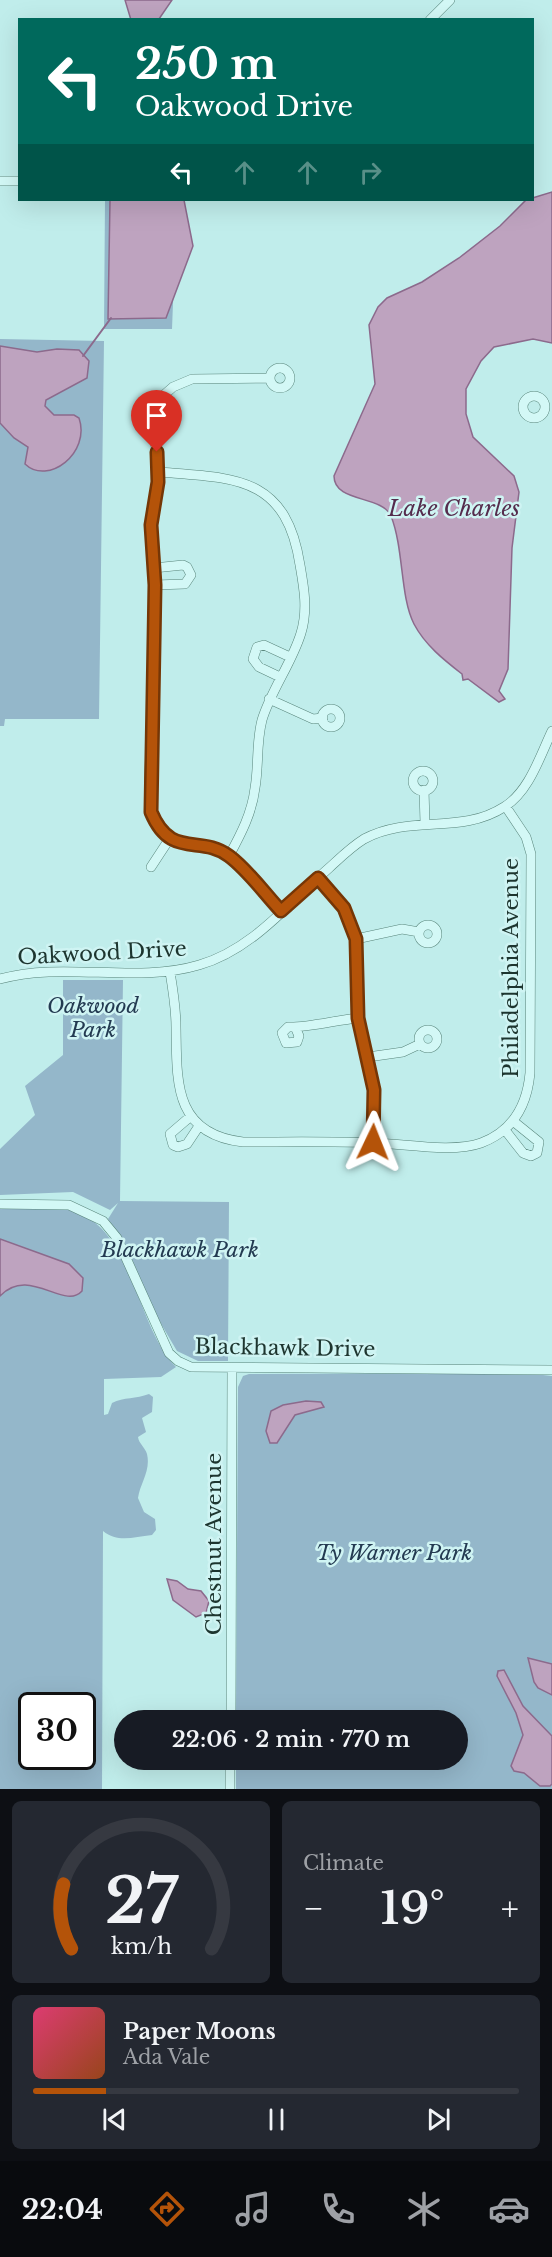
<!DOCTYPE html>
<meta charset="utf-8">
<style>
:root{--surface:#171b24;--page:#242831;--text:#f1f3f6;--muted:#9ea1a6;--line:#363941;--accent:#b45309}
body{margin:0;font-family:"Libre Baskerville",serif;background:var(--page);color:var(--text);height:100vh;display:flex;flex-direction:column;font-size:22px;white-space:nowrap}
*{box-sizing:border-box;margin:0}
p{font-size:20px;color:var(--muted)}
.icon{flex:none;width:33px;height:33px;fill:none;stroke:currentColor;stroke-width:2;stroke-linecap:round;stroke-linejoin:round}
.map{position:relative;height:1789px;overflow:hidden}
.panel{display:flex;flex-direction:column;gap:12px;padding:12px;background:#0d0f14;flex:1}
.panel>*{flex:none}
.guide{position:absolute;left:18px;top:18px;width:516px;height:183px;border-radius:0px;box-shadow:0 6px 24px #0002;background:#00695c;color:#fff;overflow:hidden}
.speed{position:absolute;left:18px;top:1692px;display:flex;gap:12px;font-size:30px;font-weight:700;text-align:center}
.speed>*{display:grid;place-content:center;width:78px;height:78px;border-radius:50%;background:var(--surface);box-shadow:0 6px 24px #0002;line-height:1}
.speed .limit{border:3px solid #111;border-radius:9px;background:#fff;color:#111}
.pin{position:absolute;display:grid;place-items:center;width:51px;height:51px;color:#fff;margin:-62px -26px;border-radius:50% 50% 50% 0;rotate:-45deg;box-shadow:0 0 6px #0007}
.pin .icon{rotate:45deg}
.me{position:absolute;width:66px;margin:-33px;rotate:2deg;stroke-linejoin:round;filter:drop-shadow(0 0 4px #0008)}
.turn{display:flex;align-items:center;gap:21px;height:126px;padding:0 18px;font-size:27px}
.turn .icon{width:78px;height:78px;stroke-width:2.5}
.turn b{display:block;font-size:42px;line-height:51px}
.lanes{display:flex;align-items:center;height:57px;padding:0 18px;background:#0003;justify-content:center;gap:30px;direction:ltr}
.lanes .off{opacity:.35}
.big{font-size:45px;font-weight:600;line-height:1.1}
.panel .tile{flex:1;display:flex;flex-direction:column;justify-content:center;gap:9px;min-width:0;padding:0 21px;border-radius:9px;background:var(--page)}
.panel .dial{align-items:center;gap:0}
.dial svg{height:156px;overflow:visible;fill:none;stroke:var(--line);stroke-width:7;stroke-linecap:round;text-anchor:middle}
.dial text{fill:var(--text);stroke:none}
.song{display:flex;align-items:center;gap:18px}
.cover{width:72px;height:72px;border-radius:9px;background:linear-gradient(135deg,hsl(340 70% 55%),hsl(20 70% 35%))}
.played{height:6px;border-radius:3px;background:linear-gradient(90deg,var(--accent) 15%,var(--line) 15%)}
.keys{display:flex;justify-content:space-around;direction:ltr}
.heat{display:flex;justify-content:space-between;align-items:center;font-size:33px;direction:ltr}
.panel .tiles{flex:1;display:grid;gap:12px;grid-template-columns:1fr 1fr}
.tile:last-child{grid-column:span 2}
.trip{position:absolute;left:114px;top:1710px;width:354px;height:60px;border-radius:30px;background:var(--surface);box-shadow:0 6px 24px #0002;font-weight:600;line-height:60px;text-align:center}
.tab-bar{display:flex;height:96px;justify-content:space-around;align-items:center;background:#090b0e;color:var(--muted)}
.tab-bar .icon{width:42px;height:42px}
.tab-bar .selected{color:var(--accent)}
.tab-bar b{font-size:27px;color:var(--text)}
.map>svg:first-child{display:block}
.green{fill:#94b7ca;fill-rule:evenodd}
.water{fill:#bea3bf;stroke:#8c6a8c;stroke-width:1.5}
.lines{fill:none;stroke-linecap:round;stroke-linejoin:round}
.stream{stroke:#8c6a8c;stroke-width:2}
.minor-casing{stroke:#58857b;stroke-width:10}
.minor{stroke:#d3f8f6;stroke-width:9}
.route-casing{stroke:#753606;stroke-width:15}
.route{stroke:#b45309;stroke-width:10}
.labels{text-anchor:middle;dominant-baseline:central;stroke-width:5;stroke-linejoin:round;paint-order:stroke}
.street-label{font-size:21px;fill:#1d352f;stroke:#cff4f3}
.park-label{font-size:21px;font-style:italic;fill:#233a51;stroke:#cff4f3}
.water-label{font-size:22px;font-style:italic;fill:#552c4d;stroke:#cff4f3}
</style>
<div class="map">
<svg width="552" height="1789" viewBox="0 0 552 1789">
<rect width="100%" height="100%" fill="#c0edeb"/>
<path class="green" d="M 105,200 L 177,200 L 172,329 L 104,329 Z
M 0,339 L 104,341 L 99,719 L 5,719 L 4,726 L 0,726 Z
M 63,980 L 123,980 L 120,1201 L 229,1202 L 228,1361 L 198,1361 L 177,1351 L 157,1317 L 124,1242 L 108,1219 L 118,1203 L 110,1210 L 73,1192 L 0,1195 L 0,1149 L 35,1115 L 25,1086 L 63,1055 Z
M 0,1209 C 22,1209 47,1206 69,1210 C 133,1224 135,1326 176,1367 L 161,1377 L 104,1379 L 104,1415 L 108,1414 L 112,1403 C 124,1397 136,1399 149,1394 L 153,1397 L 152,1412 L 142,1418 L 146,1432 L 138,1437 C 139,1444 145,1447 147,1454 C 151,1471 140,1483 138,1498 L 144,1512 L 155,1519 L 156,1530 L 152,1535 C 133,1537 118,1543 103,1531 L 102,1789 L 0,1789 ZM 32,1706 L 82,1706 L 82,1756 L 32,1756 Z
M 525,1373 L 552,1376 L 552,1789 L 236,1789 L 236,1760 L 458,1760 L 458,1720 L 236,1720 L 238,1387 L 243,1376 L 249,1374 Z"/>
<path class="water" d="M 125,0 L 172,0 L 159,19 L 131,20 Z
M 552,192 L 552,343 L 533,339 L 494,347 L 481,361 L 466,389 L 466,414 L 473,437 L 514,476 L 519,492 L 512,548 L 508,669 L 499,691 L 505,699 L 499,702 L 468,679 L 463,680 L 462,674 C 444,660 425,645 414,624 C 400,597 404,549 391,516 C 382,495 334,503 334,476 L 375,384 L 369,325 L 378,307 L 387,298 L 422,282 L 459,258 L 500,226 L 526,200 Z
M 110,200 L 184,200 L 193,246 L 166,318 L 108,319 Z
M 0,346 L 37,352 L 57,349 L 79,350 L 89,361 L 87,378 L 46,400 L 45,406 L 54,415 L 74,415 L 79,418 C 91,453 48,486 25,464 L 28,447 L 14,438 L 0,423 Z
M 0,1239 L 69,1264 L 83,1278 L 82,1291 C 64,1311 29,1265 0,1296 Z
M 306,1401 L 321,1402 L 324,1407 L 295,1415 L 277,1443 L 270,1443 L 266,1431 L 271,1411 L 283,1405 Z
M 167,1579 L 177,1581 L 188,1589 L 201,1591 L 209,1601 L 206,1613 L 196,1617 L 173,1600 Z
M 528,1658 L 552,1664 L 552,1695 L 538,1688 L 534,1682 Z
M 504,1670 L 523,1706 L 552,1736 L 552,1784 L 550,1786 L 540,1786 L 524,1773 L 514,1771 L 511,1766 L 523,1735 L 516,1713 L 497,1676 L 498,1671 Z"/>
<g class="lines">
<path class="stream" d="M 83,356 L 111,318"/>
<defs>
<path id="minor" d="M 430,20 L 450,0
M 0,181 L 20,181
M270 378a10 10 0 1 1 20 0a10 10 0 1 1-20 0Z
M 270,378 L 192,379 L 173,387 L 165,394 L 157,410 L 154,433 L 159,472 L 151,525 L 155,585 L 149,796 C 153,862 200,832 230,857 C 249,872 265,894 281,911
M523 407a11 11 0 1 1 22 0a11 11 0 1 1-22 0Z
M 159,472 C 234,478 286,475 300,565 C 304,588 308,610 301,633 C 292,663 271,690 262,720 C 256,743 259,765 255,788 C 252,813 241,834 229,856
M 154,568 L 183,565 L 187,567 L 191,575 L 185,584 L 155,585
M 280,677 L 259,667 L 253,659 L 257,647 L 264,645 L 290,657
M 269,699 L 313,719 L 323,718
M322 718a9 9 0 1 1 18 0a9 9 0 1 1-18 0Z
M413 781a10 10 0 1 1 20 0a10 10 0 1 1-20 0Z
M 424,790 L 425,823
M 151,867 L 170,838
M 318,877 L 344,908 L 356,939 L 357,1009 L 374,1090 L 373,1142
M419 934a9 9 0 1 1 18 0a9 9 0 1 1-18 0Z
M 356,939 L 402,929 L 419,932
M 170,972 C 173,990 176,1008 176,1027 C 177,1081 173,1134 243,1142 C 287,1142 332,1141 376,1143 C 406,1144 453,1153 481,1143 C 513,1131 527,1106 530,1073 L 531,854 L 526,837 L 506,807
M 0,979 C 64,961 135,984 199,965 C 252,950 289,903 329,868 C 340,858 351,847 364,839 C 410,814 461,835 504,807 C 529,792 540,756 552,731
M 296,1029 L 299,1036 L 297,1042 L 286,1043 L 282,1033 L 288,1027 C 306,1028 337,1020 358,1018
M419 1039a9 9 0 1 1 18 0a9 9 0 1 1-18 0Z
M 368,1057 L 403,1052 L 420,1044
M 191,1116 L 170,1134 L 173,1145 L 178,1147 L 187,1144 L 199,1126
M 505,1130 L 523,1153 L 531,1156 L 537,1153 L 539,1142 L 513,1121
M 0,1204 L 69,1205 L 103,1221 L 117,1238 L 169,1353 L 178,1361 L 191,1367 L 552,1370
M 231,1720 L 232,1368
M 230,1789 L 230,1760"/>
</defs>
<use href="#minor" class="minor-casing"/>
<use href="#minor" class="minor"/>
</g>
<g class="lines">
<defs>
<path id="route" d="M 157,452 L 158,482 L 151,525 L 155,585 L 151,812 C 171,860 200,834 229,856 C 248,870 265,894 281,911 L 318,878 L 344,908 L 356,939 L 358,1018 L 374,1090 L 373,1142"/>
</defs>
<use href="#route" class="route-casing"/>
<use href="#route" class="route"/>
</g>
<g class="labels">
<g class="street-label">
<text transform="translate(102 953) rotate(-3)">Oakwood Drive</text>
<text transform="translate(511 968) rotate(-90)">Philadelphia Avenue</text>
<text transform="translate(285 1348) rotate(1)">Blackhawk Drive</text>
<text transform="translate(214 1544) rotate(-90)">Chestnut Avenue</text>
</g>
<g class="park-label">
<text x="93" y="1006">Oakwood<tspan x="93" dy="24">Park</tspan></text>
<text x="180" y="1250">Blackhawk Park</text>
<text x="394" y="1553">Ty Warner Park</text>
</g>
<g class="water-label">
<text x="454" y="508">Lake Charles</text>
</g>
</g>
</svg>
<div class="speed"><div class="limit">30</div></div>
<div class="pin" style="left:157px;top:452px;background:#d93025"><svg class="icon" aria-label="arrive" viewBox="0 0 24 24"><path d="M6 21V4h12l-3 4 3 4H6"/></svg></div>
<svg class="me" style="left:373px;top:1142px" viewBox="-20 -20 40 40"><path d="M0-17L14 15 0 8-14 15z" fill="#b45309" stroke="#fff" stroke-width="4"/></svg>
<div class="trip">22:06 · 2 min · 770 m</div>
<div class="guide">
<div class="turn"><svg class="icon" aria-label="left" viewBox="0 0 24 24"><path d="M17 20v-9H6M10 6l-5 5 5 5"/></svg><div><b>250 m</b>Oakwood Drive</div></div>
<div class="lanes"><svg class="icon" aria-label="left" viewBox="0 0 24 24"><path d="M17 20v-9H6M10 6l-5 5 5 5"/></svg><svg class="icon off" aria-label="ahead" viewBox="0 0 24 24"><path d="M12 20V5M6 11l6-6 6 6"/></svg><svg class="icon off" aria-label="ahead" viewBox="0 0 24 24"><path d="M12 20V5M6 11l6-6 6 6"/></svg><svg class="icon off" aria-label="right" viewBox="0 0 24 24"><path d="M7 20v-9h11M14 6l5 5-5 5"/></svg></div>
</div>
</div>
<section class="panel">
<div class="tiles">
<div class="tile dial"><svg viewBox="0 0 100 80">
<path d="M14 69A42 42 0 1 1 86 69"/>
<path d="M14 69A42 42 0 0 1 10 36" stroke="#b45309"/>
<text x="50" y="56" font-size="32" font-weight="700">27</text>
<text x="50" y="72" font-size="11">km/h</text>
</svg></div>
<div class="tile"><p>Climate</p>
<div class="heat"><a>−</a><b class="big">19°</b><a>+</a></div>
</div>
<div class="tile">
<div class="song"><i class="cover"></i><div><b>Paper Moons</b><p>Ada Vale</p></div></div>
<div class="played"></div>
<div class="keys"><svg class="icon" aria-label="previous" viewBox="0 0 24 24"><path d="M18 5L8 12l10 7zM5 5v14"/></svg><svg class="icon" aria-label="pause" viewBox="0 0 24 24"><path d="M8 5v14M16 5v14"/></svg><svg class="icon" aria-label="next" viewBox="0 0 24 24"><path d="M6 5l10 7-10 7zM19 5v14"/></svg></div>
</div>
</div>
</section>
<nav class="tab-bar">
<b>22:04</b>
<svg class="icon selected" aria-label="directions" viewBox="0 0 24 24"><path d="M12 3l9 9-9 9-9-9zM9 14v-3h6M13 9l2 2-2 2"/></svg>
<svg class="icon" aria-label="music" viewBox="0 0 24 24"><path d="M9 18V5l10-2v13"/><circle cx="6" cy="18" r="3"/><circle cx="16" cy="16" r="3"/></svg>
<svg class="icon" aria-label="phone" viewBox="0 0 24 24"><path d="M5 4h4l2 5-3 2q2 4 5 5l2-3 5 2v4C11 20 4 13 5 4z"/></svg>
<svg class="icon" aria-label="climate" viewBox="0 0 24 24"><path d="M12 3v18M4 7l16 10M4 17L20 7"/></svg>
<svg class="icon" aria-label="car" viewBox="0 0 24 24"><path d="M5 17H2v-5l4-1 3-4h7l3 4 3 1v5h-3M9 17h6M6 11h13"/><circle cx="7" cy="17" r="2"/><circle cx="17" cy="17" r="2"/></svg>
</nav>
